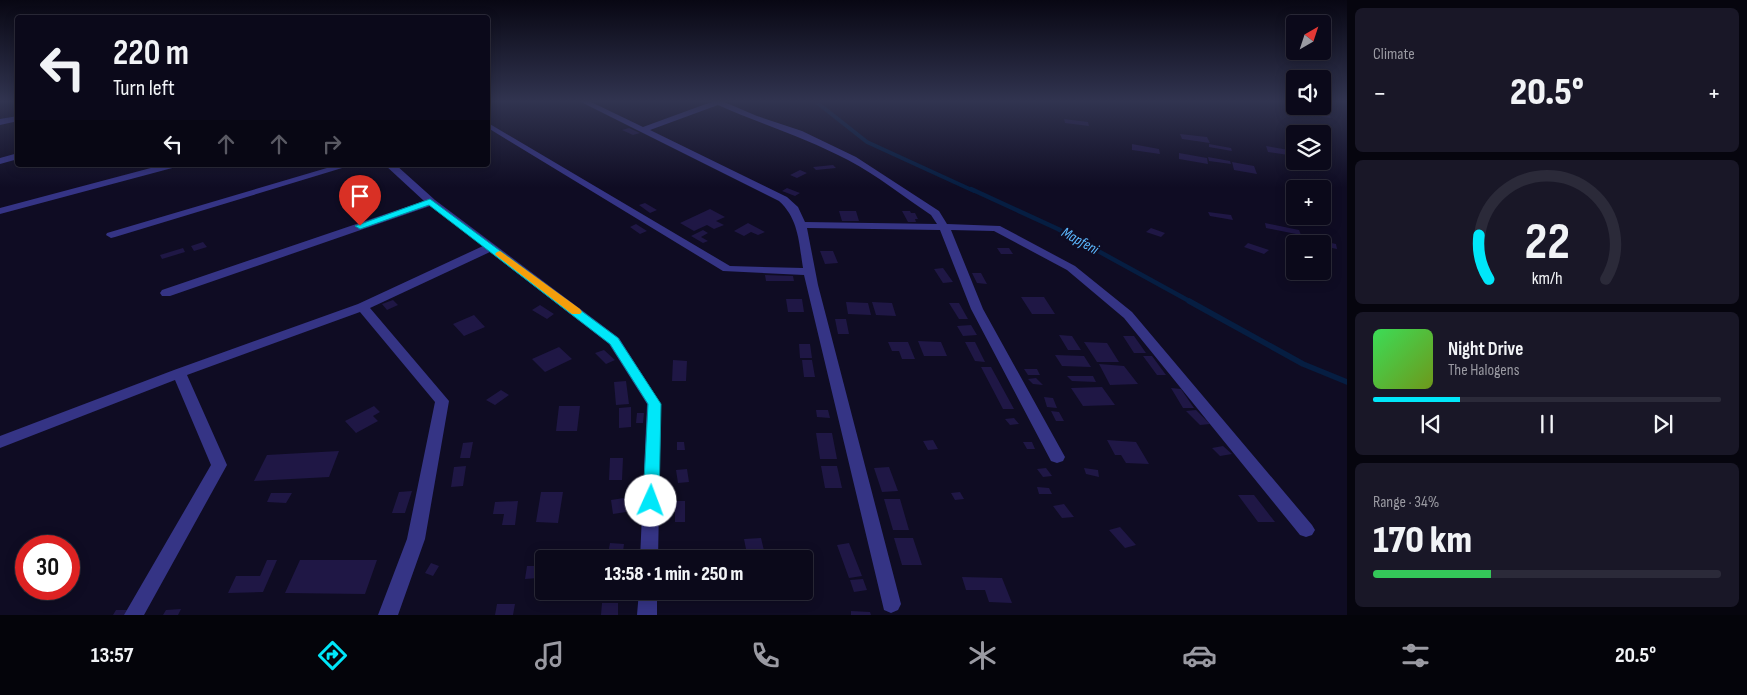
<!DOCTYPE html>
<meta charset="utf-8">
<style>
:root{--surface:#0b091a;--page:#191727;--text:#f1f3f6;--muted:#9a9aa2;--line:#2b2a39;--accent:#00e7f9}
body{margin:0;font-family:"Sofia Sans Condensed",sans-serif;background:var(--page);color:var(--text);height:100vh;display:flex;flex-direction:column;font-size:19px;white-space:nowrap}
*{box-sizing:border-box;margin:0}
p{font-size:16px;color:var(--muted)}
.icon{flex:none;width:28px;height:28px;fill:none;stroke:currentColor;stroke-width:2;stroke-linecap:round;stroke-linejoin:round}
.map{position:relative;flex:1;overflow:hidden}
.drawer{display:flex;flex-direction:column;gap:8px;padding:8px;background:#06050e;width:400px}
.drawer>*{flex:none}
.top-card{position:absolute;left:15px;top:15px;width:475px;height:152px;border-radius:5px;box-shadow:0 2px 12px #0003,0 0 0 1px var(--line);background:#0b091a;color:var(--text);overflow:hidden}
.needle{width:32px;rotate:39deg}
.controls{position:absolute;left:1286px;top:15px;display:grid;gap:10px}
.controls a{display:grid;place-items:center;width:45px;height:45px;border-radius:5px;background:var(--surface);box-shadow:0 2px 12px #0003,0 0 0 1px var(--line);font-size:25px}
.speed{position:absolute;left:15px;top:535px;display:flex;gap:10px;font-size:25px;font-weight:700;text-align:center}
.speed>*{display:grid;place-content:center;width:65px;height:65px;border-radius:50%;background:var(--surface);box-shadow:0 2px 12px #0003,0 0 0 1px var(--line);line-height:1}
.speed .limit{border:8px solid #d22;background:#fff;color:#111}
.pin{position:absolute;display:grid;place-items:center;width:42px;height:42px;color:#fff;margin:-51px -21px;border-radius:50% 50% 50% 0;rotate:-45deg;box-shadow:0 0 5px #0007}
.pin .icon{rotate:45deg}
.me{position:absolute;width:55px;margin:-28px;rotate:2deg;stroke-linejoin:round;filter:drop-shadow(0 0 4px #0008)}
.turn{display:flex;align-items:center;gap:18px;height:105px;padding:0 15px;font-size:22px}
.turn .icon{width:65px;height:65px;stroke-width:2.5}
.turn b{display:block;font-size:35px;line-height:42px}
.lanes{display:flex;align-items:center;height:48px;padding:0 15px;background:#0003;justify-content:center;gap:25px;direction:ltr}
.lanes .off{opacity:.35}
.big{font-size:38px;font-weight:800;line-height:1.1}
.drawer .card{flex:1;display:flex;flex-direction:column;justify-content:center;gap:8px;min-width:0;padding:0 18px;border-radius:8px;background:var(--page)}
.drawer .dial{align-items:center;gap:0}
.dial svg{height:130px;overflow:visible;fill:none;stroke:var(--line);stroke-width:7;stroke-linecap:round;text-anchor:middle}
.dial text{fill:var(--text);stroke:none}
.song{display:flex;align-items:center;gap:15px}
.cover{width:60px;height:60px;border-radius:8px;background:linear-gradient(135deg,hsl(130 70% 55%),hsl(80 70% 35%))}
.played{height:5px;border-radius:2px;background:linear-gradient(90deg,var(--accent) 25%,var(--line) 25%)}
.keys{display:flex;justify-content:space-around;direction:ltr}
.heat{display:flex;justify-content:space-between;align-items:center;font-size:28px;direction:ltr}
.charge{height:8px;border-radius:4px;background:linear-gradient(90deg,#34c759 34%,var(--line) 0)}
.trip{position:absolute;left:535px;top:550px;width:278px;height:50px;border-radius:5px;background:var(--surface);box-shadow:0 2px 12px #0003,0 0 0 1px var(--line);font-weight:800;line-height:50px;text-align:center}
.menu{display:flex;height:80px;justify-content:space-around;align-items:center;background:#04040a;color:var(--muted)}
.menu .icon{width:35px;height:35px}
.menu .active{color:var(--accent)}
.menu b{font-size:22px;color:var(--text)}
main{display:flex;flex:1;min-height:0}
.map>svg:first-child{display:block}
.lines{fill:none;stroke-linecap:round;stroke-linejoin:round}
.stream-far2{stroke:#061e42;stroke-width:4}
.stream-far1{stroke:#061e42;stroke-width:4.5}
.stream{stroke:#061e42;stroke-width:5.5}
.building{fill:#1f1745}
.street{fill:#353485;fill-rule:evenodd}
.route{fill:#00e7f9;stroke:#0096a2}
.slow{fill:#f59e0b}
.labels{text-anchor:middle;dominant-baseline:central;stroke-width:5;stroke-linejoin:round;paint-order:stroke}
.water-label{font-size:15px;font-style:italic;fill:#5cb8ff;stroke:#0f0c23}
</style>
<main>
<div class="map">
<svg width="1347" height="615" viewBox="0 0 1347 615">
<rect width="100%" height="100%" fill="#0f0c23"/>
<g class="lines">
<path class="stream-far2" d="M 815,101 L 867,142 L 974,191"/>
<path class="stream-far1" d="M 971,189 L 1058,229 L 1191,302"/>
<path class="stream" d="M 1189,301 L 1303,364 L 1347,382"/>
</g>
<path class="building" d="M 1319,111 L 1328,112 L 1331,118 L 1322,117 Z
M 1064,119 L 1088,122 L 1089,126 L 1065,123 Z
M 629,128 L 640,133 L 633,135 L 622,130 Z
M 1180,134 L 1207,137 L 1210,143 L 1182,139 Z
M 1132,144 L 1159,149 L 1160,154 L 1132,150 Z
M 1209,144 L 1231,148 L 1232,151 L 1209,147 Z
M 1266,146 L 1295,151 L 1295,156 L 1268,152 Z
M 1179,153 L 1207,158 L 1208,164 L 1179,159 Z
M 1208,157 L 1230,161 L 1231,164 L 1209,161 Z
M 1232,162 L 1254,166 L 1257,174 L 1234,170 Z
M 833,165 L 836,168 L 816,170 L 813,167 Z
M 800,170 L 807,173 L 797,178 L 790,175 Z
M 787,188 L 800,193 L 795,196 L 782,191 Z
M 645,203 L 657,210 L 650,213 L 639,205 Z
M 710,209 L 725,217 L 716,221 L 724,225 L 714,229 L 707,225 L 694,231 L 680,223 Z
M 839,211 L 856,211 L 859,221 L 842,221 Z
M 902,211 L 910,211 L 911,213 L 915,213 L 918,219 L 915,219 L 916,222 L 908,222 Z
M 1208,212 L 1231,215 L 1233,220 L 1210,216 Z
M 748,223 L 765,232 L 758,235 L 751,232 L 744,236 L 734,231 Z
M 1265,223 L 1299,230 L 1301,235 L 1266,228 Z
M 636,224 L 647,231 L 640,234 L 630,227 Z
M 1151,228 L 1165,233 L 1161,237 L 1146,232 Z
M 703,230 L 708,233 L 701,237 L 708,241 L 703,243 L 691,236 Z
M 1303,237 L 1336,244 L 1337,249 L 1322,246 L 1322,244 L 1304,242 Z
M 203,242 L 207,247 L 194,251 L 191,246 Z
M 1248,243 L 1269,250 L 1264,254 L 1244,247 Z
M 183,248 L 185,252 L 162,259 L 160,255 Z
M 997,248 L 1009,248 L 1013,254 L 1001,254 Z
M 820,251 L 833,251 L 838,263 L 825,264 Z
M 943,268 L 953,282 L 943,283 L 934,269 Z
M 972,273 L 981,273 L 987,284 L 977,283 Z
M 765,275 L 793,276 L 794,281 L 766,281 Z
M 1021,297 L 1044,297 L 1055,314 L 1032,314 Z
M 786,299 L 802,299 L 804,312 L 788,312 Z
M 393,300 L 398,305 L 387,310 L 382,304 Z
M 846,302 L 868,303 L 871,315 L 848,314 Z
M 872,302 L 892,303 L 896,316 L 876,315 Z
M 949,303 L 959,303 L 968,319 L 959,319 Z
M 540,305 L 554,314 L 547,319 L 532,310 Z
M 474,315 L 485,327 L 464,336 L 453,324 Z
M 835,319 L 846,319 L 849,334 L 838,334 Z
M 971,325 L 977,335 L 963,336 L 957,326 Z
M 1059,335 L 1072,336 L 1081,350 L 1068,350 Z
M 1123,336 L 1134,336 L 1146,353 L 1134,353 Z
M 918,341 L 941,342 L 947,356 L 924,356 Z
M 888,342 L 908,342 L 915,359 L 902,359 L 899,351 L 892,351 Z
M 965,342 L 975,342 L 985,362 L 975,361 Z
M 1084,342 L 1107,343 L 1119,362 L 1097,362 Z
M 799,344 L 810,344 L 812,358 L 800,358 Z
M 559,347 L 572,359 L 545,372 L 532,359 Z
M 604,350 L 615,360 L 606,364 L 595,353 Z
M 1055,355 L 1084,356 L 1091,367 L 1062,366 Z
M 1143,356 L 1152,356 L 1166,375 L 1157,375 Z
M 673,360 L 687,361 L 686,381 L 672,381 Z
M 802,360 L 812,360 L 815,377 L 804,377 Z
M 1099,364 L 1124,366 L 1138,384 L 1110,385 Z
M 981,367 L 991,367 L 1014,409 L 1003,409 Z
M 1024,369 L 1037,369 L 1040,375 L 1028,375 Z
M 1067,376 L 1093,376 L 1096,382 L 1072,381 Z
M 1036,378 L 1043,385 L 1033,384 L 1028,379 Z
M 626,381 L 629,404 L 616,405 L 614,382 Z
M 1102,387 L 1115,405 L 1083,406 L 1071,388 Z
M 1171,388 L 1181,389 L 1194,408 L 1183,408 Z
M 501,390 L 509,395 L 495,405 L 486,400 Z
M 1044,397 L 1053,398 L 1057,408 L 1047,407 Z
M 374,406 L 380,412 L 373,416 L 378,421 L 356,433 L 345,421 Z
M 559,406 L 580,406 L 577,431 L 556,431 Z
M 631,407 L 631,427 L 619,428 L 619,408 Z
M 816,410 L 828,410 L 830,418 L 817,417 Z
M 1196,410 L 1210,424 L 1200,425 L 1186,411 Z
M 1051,411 L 1059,412 L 1064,421 L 1056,421 Z
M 637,413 L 644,413 L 643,423 L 636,423 Z
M 1014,418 L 1019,424 L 1010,425 L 1005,419 Z
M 816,433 L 832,433 L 837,459 L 820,459 Z
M 933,440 L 938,449 L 928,450 L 923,441 Z
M 1107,440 L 1136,442 L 1149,464 L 1126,463 L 1121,455 L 1115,455 Z
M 473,442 L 470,458 L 460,458 L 463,443 Z
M 677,442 L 684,442 L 685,450 L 677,450 Z
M 1023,442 L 1032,442 L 1035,449 L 1027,449 Z
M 1223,446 L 1232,454 L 1220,456 L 1212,448 Z
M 339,451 L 329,477 L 254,481 L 267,455 Z
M 610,458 L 623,458 L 622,480 L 609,480 Z
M 466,466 L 463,486 L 451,487 L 454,467 Z
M 821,466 L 837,466 L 842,488 L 825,488 Z
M 889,467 L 898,491 L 882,492 L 874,468 Z
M 1046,468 L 1052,476 L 1043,477 L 1037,469 Z
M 1084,468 L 1098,470 L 1099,477 L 1086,474 Z
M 687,469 L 689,482 L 678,483 L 676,470 Z
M 1037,487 L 1049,488 L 1052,494 L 1039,494 Z
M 412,491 L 405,513 L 392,513 L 399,492 Z
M 541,492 L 563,492 L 558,523 L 536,522 Z
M 960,492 L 964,499 L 955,500 L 951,493 Z
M 271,493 L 292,493 L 286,503 L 267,502 Z
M 1238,495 L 1254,495 L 1275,522 L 1258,522 Z
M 624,498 L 626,512 L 613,514 L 611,500 Z
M 884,499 L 900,499 L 909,530 L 893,530 Z
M 518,501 L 515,525 L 502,525 L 504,514 L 493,514 L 495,502 Z
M 675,501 L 685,501 L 685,522 L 675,522 Z
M 1064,504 L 1074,517 L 1062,518 L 1053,506 Z
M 1120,527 L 1136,545 L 1125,548 L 1109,530 Z
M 761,538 L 766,559 L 748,559 L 744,539 Z
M 894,538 L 913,538 L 922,565 L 902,565 Z
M 610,543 L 624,544 L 622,559 L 607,559 Z
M 849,543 L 862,576 L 849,578 L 837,545 Z
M 267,560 L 277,560 L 263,592 L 228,593 L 236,576 L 260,576 Z
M 300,560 L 377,560 L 365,594 L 285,593 Z
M 431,563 L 439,566 L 433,576 L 425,573 Z
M 527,566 L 540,566 L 538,578 L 525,579 Z
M 962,577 L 1002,578 L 1012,603 L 989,602 L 985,590 L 966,590 Z
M 863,579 L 867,590 L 854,592 L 850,580 Z
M 602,603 L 618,603 L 618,615 L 601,615 Z
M 497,604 L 515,604 L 513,615 L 495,615 Z
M 181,609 L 178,615 L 163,615 L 166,610 Z
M 116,610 L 128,610 L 125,615 L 113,615 Z
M 851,611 L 870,612 L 871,615 L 851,615 Z"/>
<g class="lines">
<path class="street" d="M 579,101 L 589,101 L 643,127 L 714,101 L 722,101 L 757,116 L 802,131 L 856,157 L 939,211 L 947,224 L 1000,226 L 1075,266 L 1132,312 L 1312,525 L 1315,530 L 1312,535 L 1306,537 L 1300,535 L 1124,318 L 1067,270 L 994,231 L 951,230 L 983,309 L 1065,457 L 1063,461 L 1057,463 L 1051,461 L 971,309 L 940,230 L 807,228 L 818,285 L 901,604 L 898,610 L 891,613 L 884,610 L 804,275 L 723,271 L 488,128 L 488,123 L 730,266 L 803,268 C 799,244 799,219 779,201 ZM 718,105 C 761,124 806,138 848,160 C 877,175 904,197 931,215 L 937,224 L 805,222 L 798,207 L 787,197 L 650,130 Z
M 18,116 L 18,121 L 0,125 L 0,119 Z
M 18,153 L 18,159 L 0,164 L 0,158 Z
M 162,165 L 178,165 L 176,167 L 0,214 L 0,208 Z
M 337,165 L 352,165 L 115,237 L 111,238 L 106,235 L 107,233 Z
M 385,165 L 396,165 L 435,200 L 619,338 L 661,404 L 658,559 L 640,559 L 647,404 L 609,344 L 490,252 L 370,308 L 449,401 L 425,539 L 398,615 L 378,615 L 407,539 L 435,402 L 360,312 L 187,375 L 227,465 L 144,615 L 124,615 L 211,465 L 175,380 L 0,448 L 0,436 L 174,370 L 358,304 L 483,246 L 430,206 L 170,296 L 162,296 L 160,293 L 162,290 L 424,201 Z
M 639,591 L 657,591 L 657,615 L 637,615 Z"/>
</g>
<linearGradient id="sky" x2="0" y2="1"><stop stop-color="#080713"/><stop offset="0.54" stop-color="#313450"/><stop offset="1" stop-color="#313450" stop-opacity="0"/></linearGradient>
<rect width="1347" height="187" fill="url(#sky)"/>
<path class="route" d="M 430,199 L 618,338 L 661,404 L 659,501 L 656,505 L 651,507 L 646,505 L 643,501 L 648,404 L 610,344 L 429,205 L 363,228 L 360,229 L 355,226 Z"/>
<path class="slow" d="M 500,251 L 580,309 L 582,312 L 580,314 L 572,314 L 497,256 L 495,254 L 497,252 Z"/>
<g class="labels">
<g class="water-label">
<text transform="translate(1080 241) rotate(29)">Mapfeni</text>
</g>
</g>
</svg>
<div class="controls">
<a><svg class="needle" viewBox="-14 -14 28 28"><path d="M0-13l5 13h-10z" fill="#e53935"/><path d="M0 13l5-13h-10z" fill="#9a9aa2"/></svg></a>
<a><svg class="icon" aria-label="sound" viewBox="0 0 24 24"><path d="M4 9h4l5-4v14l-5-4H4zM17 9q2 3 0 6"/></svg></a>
<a><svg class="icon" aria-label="layers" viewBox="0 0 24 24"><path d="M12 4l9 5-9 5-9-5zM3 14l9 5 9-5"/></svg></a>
<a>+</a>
<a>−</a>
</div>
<div class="speed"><div class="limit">30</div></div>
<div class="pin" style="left:360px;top:226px;background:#d93025"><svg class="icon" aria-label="arrive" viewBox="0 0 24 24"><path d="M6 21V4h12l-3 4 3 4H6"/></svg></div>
<svg class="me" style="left:651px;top:501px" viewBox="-20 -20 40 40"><circle r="19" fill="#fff"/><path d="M0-13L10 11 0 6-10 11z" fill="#00e7f9"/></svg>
<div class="trip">13:58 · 1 min · 250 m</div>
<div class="top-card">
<div class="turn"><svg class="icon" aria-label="left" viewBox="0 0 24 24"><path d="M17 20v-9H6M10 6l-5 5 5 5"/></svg><div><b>220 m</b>Turn left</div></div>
<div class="lanes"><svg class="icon" aria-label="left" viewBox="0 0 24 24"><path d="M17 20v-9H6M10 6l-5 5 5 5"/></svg><svg class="icon off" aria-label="ahead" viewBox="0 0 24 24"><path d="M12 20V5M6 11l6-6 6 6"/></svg><svg class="icon off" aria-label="ahead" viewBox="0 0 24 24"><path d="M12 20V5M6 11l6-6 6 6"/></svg><svg class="icon off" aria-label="right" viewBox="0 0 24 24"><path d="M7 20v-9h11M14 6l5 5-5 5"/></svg></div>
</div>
</div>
<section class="drawer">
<div class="card"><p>Climate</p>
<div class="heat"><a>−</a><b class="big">20.5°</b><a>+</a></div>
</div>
<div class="card dial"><svg viewBox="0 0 100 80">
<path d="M14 69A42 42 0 1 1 86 69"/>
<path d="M14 69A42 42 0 0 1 8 42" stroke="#00e7f9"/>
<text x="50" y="56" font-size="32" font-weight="700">22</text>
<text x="50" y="72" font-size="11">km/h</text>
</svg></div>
<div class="card">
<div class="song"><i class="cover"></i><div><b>Night Drive</b><p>The Halogens</p></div></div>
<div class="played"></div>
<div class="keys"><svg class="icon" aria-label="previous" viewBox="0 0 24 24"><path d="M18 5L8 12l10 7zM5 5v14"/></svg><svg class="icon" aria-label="pause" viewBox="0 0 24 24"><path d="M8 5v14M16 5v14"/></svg><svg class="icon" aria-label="next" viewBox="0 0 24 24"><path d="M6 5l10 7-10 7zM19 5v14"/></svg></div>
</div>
<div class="card"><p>Range · 34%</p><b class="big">170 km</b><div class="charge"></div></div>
</section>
</main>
<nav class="menu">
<b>13:57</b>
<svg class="icon active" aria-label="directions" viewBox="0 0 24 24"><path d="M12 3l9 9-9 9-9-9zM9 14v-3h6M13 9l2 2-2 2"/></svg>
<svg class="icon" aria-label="music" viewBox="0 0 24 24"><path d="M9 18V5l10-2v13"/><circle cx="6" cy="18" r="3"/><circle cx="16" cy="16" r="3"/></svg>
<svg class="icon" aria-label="phone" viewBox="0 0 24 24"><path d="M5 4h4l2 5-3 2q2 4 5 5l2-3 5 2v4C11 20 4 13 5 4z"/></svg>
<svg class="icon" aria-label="climate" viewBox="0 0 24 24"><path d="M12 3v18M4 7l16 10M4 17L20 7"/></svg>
<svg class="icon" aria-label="car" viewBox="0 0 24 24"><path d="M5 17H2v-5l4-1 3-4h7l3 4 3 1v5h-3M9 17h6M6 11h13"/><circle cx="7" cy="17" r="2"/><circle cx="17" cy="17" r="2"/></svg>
<svg class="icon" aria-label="filters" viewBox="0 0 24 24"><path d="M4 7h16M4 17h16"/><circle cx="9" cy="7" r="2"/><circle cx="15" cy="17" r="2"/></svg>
<b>20.5°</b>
</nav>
